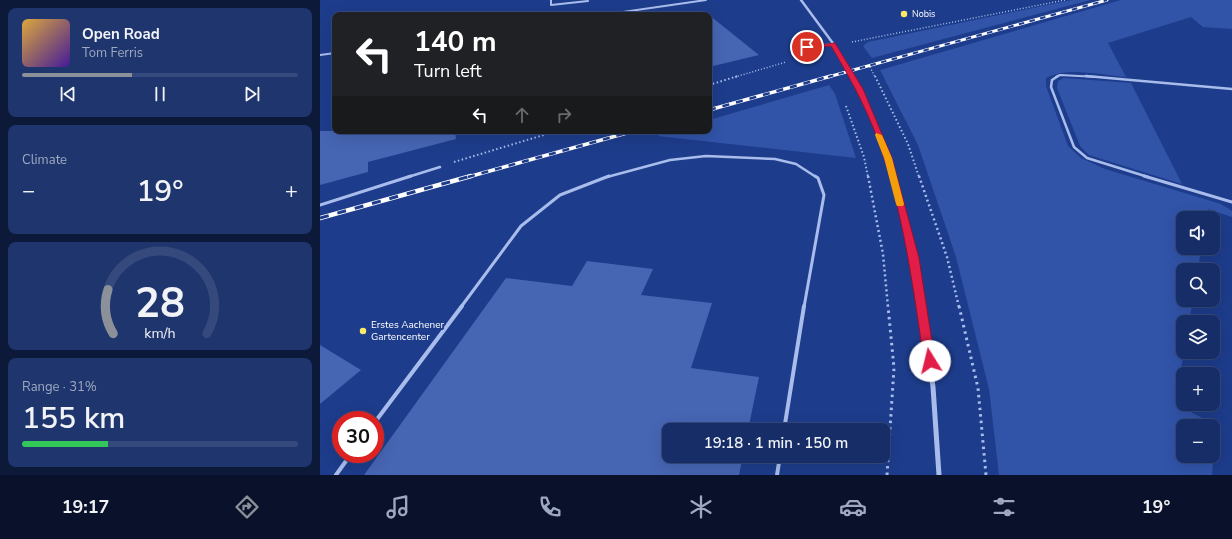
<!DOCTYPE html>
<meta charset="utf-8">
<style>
:root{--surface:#162d68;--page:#1f356e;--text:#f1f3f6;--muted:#9ea8c0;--line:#35497c;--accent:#8c9099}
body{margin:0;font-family:"Nunito Sans",sans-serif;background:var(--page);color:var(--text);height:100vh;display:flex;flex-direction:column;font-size:15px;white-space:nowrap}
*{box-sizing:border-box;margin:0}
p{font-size:13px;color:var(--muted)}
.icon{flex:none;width:22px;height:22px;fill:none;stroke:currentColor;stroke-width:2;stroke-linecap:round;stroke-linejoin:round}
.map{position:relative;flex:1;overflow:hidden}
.panel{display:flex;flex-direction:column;gap:8px;padding:8px;background:#0c1939;width:320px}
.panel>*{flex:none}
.hud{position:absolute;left:12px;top:12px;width:380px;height:122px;border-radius:8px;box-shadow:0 4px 16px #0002,0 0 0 1px var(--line);background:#202124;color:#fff;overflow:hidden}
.controls{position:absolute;left:856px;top:211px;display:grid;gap:8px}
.controls a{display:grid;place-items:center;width:44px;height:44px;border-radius:8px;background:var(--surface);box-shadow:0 4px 16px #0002,0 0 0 1px var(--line);font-size:20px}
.speed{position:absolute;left:12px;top:411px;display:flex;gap:8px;font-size:20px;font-weight:700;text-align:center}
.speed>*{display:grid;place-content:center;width:52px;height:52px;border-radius:50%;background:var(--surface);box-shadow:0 4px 16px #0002,0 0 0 1px var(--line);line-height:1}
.speed .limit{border:6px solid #d22;background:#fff;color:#111}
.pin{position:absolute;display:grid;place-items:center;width:34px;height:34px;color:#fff;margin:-17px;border:2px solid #fff;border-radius:50%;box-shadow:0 1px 4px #0007}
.me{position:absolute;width:44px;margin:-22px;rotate:351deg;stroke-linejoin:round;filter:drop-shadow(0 0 3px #0008)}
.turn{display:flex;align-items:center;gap:14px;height:84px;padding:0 16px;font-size:18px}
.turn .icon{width:52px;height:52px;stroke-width:2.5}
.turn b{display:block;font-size:28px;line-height:34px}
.lanes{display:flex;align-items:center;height:38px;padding:0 16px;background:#0003;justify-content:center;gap:20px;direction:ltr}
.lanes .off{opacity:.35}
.big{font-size:30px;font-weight:600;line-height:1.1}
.panel .card{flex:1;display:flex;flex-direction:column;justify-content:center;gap:6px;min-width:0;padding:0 14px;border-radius:8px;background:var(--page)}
.panel .dial{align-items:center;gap:0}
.dial svg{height:104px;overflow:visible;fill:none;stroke:var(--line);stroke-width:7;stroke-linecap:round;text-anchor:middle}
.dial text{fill:var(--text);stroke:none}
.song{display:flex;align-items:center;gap:12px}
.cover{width:48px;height:48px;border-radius:6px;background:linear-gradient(135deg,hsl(40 70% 55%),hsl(260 70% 35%))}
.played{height:4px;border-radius:2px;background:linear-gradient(90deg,var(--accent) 40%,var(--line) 40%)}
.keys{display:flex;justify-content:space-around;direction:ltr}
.heat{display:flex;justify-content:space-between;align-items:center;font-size:22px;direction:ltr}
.charge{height:6px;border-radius:3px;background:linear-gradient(90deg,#34c759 31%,var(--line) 0)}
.trip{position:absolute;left:342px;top:423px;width:228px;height:40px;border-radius:8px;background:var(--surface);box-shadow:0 4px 16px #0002,0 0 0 1px var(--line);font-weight:600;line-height:40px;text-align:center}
.menu{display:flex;height:64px;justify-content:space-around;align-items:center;background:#09122a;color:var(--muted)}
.menu .icon{width:28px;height:28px}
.menu .selected{color:var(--accent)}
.menu b{font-size:18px;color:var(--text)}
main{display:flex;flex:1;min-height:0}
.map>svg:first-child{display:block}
.green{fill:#3154a9;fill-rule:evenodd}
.building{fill:#4665b3}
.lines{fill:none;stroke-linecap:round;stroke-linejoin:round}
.path-far3{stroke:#a9bdec;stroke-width:1.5;stroke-dasharray:1 2;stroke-linecap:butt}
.path-far2{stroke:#a9bdec;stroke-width:2;stroke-dasharray:1.5 2.5;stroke-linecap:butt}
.path-far1{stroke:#a9bdec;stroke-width:2.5;stroke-dasharray:2 3;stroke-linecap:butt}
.path{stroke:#a9bdec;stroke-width:3;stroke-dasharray:2.5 4;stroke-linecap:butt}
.lane-far3{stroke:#a9bdec;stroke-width:2}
.lane-far2{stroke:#a9bdec;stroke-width:2.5}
.lane-far1{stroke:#a9bdec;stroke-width:3}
.lane{stroke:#a9bdec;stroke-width:4}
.street-far3{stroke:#a9bdec;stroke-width:2.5}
.street-far2{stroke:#a9bdec;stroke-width:3}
.street-far1{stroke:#a9bdec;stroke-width:4}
.street{stroke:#a9bdec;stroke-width:5}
.rail-far2-casing{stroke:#fff;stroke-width:3}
.rail-far1-casing{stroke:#fff;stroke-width:3.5}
.rail-casing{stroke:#fff;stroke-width:4.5}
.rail-far2{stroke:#1d3c8b;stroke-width:2;stroke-dasharray:5.5;stroke-linecap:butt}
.rail-far1{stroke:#1d3c8b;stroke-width:2.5;stroke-dasharray:7;stroke-linecap:butt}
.rail{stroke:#1d3c8b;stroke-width:3;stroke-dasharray:9;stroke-linecap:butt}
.route{fill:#e11d48;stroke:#92132f}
.slow{fill:#f59e0b}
.poi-dot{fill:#fce968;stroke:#1d3c8b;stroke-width:1.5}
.labels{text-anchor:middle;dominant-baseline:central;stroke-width:4;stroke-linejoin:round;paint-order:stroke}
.far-poi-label{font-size:9px;fill:#fff;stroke:#1d3c8b;text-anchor:start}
.poi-label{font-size:10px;fill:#fff;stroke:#1d3c8b;text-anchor:start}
</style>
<main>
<section class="panel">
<div class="card">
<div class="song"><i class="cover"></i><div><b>Open Road</b><p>Tom Ferris</p></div></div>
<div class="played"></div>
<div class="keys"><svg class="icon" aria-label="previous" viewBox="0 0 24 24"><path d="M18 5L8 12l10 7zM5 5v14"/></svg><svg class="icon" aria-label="pause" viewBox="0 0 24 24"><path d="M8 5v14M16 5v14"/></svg><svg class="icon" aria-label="next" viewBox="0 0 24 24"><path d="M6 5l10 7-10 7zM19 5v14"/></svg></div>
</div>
<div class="card"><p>Climate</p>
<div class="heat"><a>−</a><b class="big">19°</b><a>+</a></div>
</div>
<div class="card dial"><svg viewBox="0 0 100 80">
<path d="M14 69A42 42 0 1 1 86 69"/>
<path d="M14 69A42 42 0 0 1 10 35" stroke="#8c9099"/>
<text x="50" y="56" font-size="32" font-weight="700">28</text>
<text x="50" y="72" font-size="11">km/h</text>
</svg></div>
<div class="card"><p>Range · 31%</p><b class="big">155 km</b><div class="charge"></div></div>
</section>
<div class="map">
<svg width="912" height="475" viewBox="0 0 912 475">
<rect width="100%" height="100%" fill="#1d3c8b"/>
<path class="green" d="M 752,0 L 770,0 L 552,58 L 543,46 L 548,42 Z
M 801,0 L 912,0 L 912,29 L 883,27 L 871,17 L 788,43 L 806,77 C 782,75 748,66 726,78 L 726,86 L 748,146 L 761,158 L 785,169 L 901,204 L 912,211 L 912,217 L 888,209 L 886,218 L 863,218 L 863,248 L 881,248 L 878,270 L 863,270 L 863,300 L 873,300 L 869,322 L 863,322 L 864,352 L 855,404 L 896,425 L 892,475 L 679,475 L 669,389 L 636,257 L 598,145 L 560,70 ZM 863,426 L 893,426 L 893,456 L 863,456 Z
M 744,78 L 811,83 L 862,184 L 769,155 L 760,146 L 737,88 L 738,81 Z
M 509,85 L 515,94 L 536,158 L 337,136 L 353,131 L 389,131 L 389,120 Z"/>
<path class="building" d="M 389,15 L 439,55 L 389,67 Z
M 0,131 L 135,131 L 136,139 L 48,162 L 48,172 L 0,185 Z
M 267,261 L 333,269 L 321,295 L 392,303 L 371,368 L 439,377 L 428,430 L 349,430 L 349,456 L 423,456 L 419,475 L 44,475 L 186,278 L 252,286 Z
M 0,345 L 41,370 L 0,404 Z"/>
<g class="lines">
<path class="path-far3" d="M 532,42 L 745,0
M 550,67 L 555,77
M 415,77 L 466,62"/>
<path class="path-far2" d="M 555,76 L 588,144 L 599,177
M 389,85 L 418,76
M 526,106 L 544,157 L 548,177
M 134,162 L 237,131"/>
<path class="path-far1" d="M 548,176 L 563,254 L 568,307
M 599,176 L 627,257 L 639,307"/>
<path class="path" d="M 639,306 L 658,388 L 666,475
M 567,475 L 574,368 L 568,306"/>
<path class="lane-far3" d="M 231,0 L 231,5 L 268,1
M 282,15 L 386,0
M 475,48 L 513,44
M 0,55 L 15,53
M 736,77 L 740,75 L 778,77"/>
<path class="lane-far2" d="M 738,76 L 732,80 L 731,87 L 754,147 L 767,158 L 828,177
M 766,76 L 912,89
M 88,177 L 120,167
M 287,177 L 350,160 L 386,156 L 455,159 L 476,164 L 496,177"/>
<path class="lane-far1" d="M 824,176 L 912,202
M 0,205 L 91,176
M 141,307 L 201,226 L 240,195 L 289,176
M 484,307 L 504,195 L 498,178 L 495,176"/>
<path class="lane" d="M 55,422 L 142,306
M 464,430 L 484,306
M 16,475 L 31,454
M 457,475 L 460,456"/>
<path class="street-far3" d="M 481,0 L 512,42 L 534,77"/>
<path class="street-far2" d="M 533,76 L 554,122 L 573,177"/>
<path class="street-far1" d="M 572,176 L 587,229 L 602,307"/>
<path class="street" d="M 602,306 L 613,387 L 619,475"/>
<defs>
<path id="rail-far2" d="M 508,77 L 787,0"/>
<path id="rail-far1" d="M 389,110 L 511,76
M 148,177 L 314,131"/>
<path id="rail" d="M 0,218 L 151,176"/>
</defs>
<use href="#rail-far2" class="rail-far2-casing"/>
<use href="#rail-far1" class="rail-far1-casing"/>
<use href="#rail" class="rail-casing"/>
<use href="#rail-far2" class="rail-far2"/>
<use href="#rail-far1" class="rail-far1"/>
<use href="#rail" class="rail"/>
</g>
<path class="route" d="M 515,43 L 543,89 L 572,158 L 599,258 L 615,361 L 614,364 L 610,366 L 606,364 L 604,361 C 594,293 585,224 564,158 C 552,118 532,81 511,46 L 487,48 L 485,47 Z"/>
<path class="slow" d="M 556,133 L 562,135 L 572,158 L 584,204 L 583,206 L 577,206 L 576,204 L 564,158 L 555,135 Z"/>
<g class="poi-dot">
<circle cx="584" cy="14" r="4"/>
<circle cx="43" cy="331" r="4"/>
</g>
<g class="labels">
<g class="far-poi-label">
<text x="592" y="14">Nobis</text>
</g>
<g class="poi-label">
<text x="51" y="325">Erstes Aachener<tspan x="51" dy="12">Gartencenter</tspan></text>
</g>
</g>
</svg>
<div class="controls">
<a><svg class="icon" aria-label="sound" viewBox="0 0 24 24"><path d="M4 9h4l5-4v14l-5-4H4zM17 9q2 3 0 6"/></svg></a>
<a><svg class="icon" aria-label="search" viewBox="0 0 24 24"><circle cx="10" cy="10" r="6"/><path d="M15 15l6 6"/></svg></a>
<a><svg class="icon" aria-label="layers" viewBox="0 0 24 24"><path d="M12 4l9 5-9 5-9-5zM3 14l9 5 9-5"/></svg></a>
<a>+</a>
<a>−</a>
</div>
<div class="speed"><div class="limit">30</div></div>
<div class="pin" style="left:487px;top:47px;background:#d93025"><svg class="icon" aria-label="arrive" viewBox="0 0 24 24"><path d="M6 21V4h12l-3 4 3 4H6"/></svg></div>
<svg class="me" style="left:610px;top:361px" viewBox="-20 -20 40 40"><circle r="19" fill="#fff"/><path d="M0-13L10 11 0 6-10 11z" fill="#e11d48"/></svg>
<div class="trip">19:18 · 1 min · 150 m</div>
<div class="hud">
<div class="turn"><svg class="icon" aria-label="left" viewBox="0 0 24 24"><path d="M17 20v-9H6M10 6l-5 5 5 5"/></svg><div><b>140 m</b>Turn left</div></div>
<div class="lanes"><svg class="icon" aria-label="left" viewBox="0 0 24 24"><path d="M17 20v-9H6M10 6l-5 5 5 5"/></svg><svg class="icon off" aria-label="ahead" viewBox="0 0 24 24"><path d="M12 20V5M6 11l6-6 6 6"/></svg><svg class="icon off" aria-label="right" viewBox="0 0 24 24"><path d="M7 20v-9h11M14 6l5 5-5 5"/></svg></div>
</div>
</div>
</main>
<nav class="menu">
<b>19:17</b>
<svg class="icon selected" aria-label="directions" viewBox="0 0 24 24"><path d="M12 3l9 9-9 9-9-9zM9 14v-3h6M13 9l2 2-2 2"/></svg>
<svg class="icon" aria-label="music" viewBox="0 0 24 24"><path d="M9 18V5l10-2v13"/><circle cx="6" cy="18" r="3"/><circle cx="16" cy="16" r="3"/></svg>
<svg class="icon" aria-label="phone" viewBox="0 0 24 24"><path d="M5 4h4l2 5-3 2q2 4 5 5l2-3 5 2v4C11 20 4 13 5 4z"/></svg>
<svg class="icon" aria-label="climate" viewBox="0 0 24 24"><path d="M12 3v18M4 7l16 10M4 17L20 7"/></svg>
<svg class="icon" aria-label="car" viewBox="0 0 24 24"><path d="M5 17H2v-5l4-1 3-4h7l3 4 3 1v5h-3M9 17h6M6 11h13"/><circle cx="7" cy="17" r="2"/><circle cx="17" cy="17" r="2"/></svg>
<svg class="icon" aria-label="filters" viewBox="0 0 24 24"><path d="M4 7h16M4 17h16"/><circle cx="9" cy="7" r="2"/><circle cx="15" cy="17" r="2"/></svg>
<b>19°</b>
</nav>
